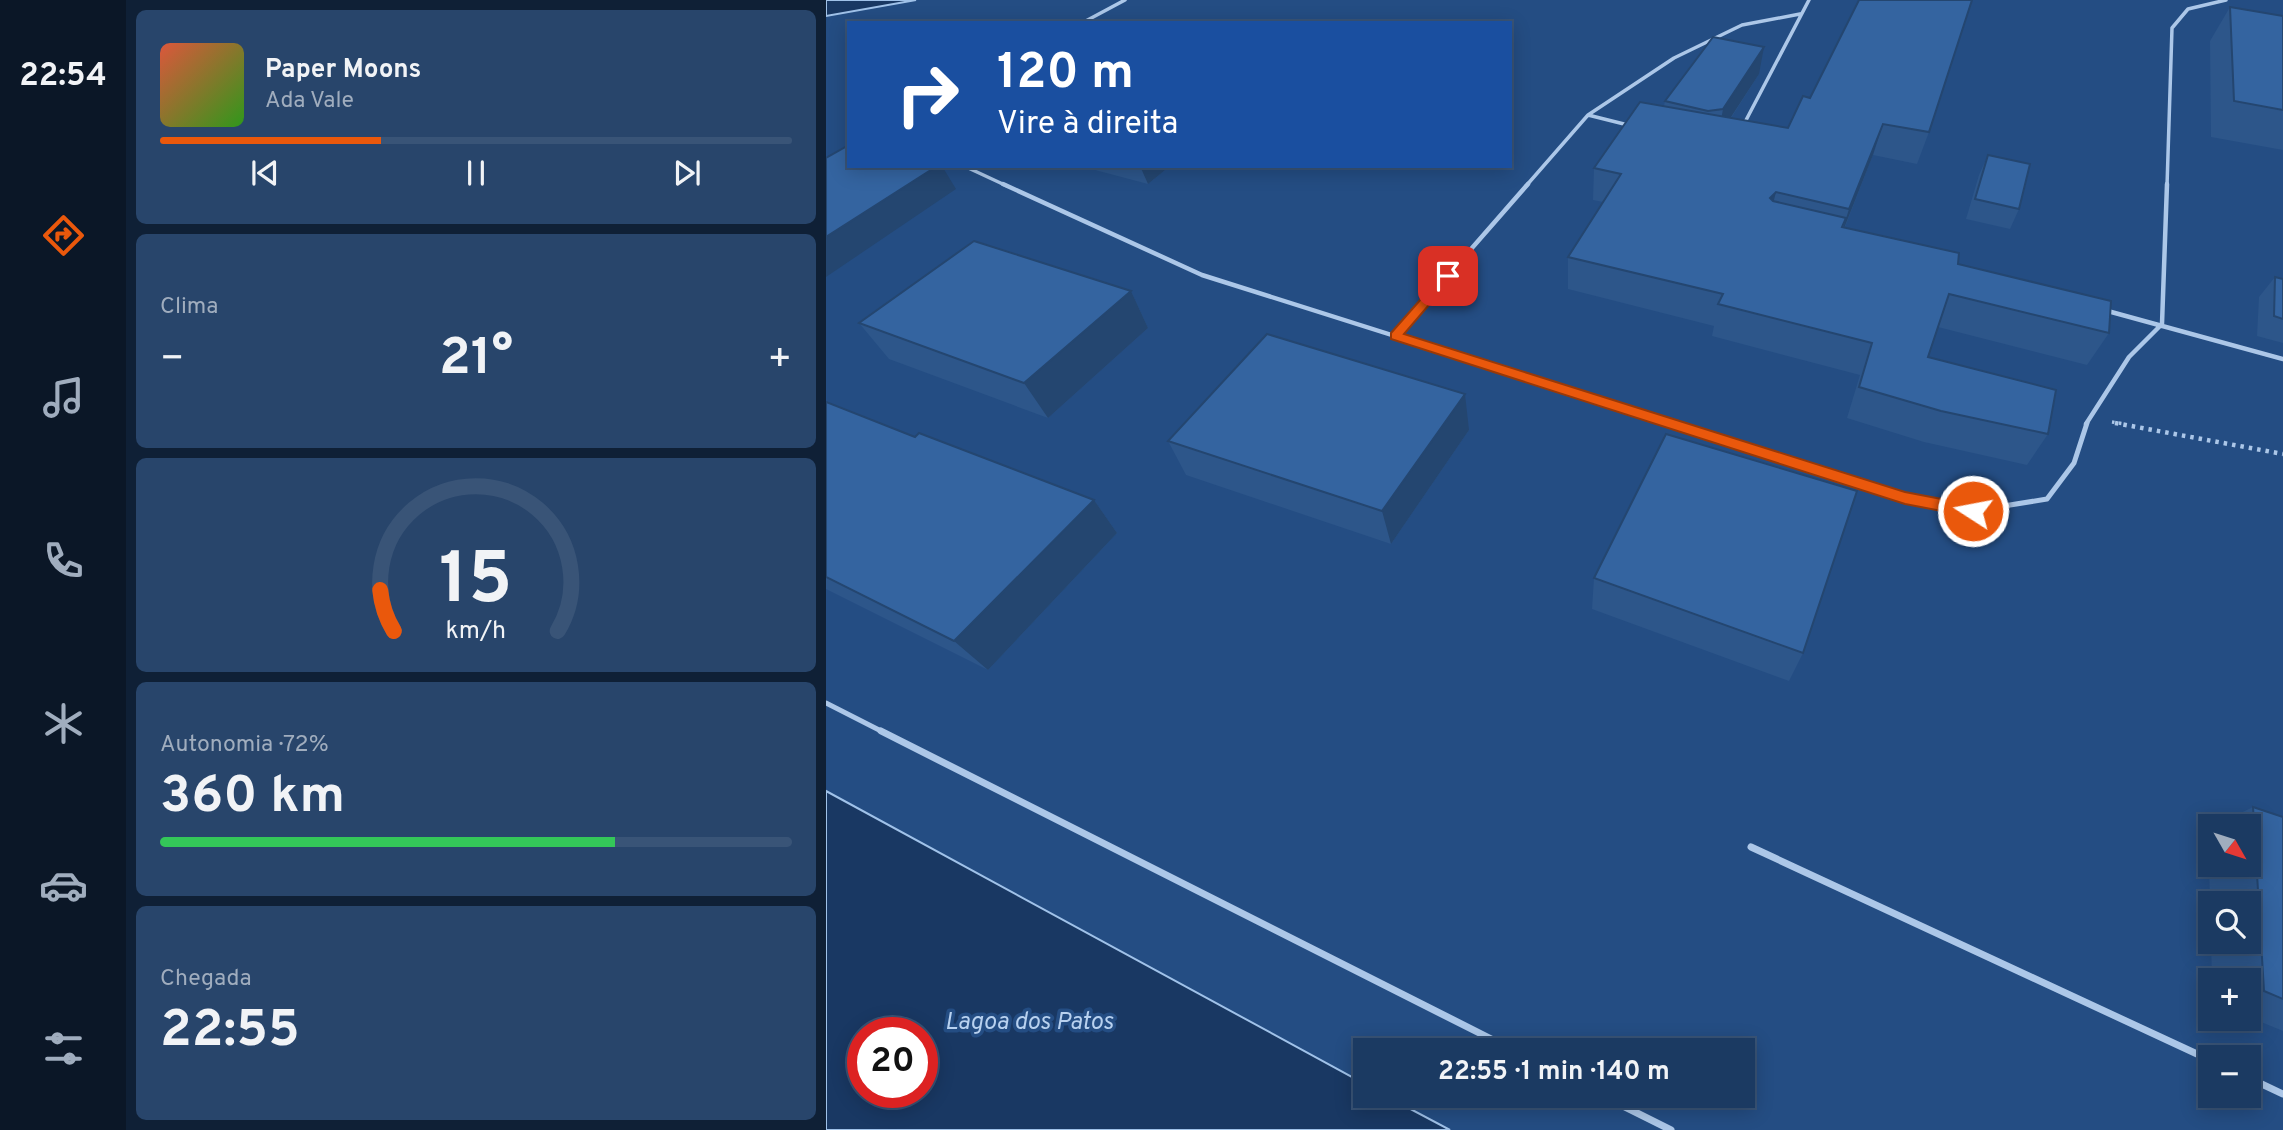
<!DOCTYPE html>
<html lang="pt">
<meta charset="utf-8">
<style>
:root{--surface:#1b3a62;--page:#28456b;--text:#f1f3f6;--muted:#a0adbe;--line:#395477;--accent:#ea580c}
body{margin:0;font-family:Overpass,sans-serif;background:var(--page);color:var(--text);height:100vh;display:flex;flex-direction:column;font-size:26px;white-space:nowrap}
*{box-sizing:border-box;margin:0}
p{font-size:23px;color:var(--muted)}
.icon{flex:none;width:38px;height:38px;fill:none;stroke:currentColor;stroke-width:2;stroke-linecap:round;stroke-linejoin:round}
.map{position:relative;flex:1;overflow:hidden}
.details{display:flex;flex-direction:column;gap:10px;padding:10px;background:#0f2036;width:700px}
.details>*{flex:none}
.hud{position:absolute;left:21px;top:21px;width:665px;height:147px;border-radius:0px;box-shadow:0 4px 18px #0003,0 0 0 2px var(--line);background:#1a4fa0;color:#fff;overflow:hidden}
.needle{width:46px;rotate:129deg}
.fabs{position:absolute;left:1372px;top:814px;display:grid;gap:14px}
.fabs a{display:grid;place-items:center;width:63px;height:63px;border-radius:0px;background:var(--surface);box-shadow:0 4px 18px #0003,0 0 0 2px var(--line);font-size:35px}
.speed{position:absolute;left:21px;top:1017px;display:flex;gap:14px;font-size:35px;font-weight:700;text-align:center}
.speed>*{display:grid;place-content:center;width:91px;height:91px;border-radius:50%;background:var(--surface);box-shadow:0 4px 18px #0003,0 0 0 2px var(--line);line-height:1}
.speed .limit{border:10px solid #d22;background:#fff;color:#111}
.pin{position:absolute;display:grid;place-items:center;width:60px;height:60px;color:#fff;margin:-30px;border-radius:14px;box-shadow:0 4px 10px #0006}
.me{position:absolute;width:77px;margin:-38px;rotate:281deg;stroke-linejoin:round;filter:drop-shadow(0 0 5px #0008)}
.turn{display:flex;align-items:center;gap:24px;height:147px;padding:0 35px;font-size:32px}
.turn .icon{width:91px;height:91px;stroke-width:2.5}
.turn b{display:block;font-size:49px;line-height:60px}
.big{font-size:52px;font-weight:700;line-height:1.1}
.details .widget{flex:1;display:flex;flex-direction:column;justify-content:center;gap:10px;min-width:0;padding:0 24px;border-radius:10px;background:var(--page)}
.details .dial{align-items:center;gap:0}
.dial svg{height:182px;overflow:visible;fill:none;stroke:var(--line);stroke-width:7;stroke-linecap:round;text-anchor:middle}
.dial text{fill:var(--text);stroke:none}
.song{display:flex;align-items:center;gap:21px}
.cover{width:84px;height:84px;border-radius:10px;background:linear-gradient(135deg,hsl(10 70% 55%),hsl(110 70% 35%))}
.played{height:7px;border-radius:4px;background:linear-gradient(90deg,var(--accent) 35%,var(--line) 35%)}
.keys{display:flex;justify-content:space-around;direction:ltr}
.heat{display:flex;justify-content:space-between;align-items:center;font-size:38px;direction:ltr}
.charge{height:10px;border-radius:5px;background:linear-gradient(90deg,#34c759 72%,var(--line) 0)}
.trip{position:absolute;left:527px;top:1038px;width:402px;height:70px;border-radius:0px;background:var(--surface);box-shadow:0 4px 18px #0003,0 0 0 2px var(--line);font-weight:700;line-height:70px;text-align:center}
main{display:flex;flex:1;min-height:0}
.tab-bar{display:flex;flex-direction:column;width:126px;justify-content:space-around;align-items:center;background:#0b1727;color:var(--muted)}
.tab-bar .icon{width:49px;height:49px}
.tab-bar .active{color:var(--accent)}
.tab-bar b{font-size:32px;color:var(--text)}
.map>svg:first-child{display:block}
.water{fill:#193863;stroke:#a0c2e9;stroke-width:2;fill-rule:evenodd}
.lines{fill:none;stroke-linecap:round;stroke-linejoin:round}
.path-far1{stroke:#acc7e8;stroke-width:3.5;stroke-dasharray:2.5 4.5;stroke-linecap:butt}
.path{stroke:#acc7e8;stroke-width:4.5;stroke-dasharray:3.5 5;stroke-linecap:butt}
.service-far3{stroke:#acc7e8;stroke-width:3.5}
.service-far2{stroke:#acc7e8;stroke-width:4.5}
.service-far1{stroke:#acc7e8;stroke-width:5}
.service{stroke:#acc7e8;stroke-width:7}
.wall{fill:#2d568a}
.shaded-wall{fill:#244670}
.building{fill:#3464a0;stroke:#244670;stroke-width:2}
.route{fill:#ea580c;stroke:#983908;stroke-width:2}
.labels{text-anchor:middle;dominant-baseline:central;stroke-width:7;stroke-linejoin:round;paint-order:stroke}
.near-water-label{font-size:24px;font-style:italic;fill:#b8d1ef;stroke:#244d83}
</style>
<main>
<nav class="tab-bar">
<b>22:54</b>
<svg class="icon active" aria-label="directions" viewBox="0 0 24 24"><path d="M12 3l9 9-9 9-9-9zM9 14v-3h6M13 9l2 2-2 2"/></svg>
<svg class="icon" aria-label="music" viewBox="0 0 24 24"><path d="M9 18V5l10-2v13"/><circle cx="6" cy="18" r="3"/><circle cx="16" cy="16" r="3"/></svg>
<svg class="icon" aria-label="phone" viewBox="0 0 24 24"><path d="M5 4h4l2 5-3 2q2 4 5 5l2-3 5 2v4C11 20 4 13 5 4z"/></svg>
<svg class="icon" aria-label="climate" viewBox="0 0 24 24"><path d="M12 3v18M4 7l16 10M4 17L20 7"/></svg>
<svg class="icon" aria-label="car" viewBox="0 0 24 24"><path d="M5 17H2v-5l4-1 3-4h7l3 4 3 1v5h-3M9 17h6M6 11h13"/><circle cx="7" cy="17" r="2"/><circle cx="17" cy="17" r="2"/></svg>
<svg class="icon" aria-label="filters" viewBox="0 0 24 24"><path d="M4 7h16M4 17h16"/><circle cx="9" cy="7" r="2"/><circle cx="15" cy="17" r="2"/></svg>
</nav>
<section class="details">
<div class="widget">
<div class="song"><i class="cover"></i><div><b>Paper Moons</b><p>Ada Vale</p></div></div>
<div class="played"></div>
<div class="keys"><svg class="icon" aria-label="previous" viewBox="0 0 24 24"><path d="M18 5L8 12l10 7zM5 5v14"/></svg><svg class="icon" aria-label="pause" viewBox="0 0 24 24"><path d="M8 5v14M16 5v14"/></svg><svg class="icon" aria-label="next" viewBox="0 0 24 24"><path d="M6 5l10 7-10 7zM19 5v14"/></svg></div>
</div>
<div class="widget"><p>Clima</p>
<div class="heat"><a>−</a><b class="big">21°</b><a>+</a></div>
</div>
<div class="widget dial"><svg viewBox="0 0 100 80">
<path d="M14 69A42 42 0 1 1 86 69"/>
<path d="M14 69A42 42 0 0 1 8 51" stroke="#ea580c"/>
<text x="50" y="56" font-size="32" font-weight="700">15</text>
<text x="50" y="72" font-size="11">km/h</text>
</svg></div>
<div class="widget"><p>Autonomia · 72%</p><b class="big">360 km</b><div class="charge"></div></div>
<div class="widget"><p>Chegada</p><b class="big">22:55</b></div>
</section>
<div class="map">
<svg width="1457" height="1130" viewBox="0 0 1457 1130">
<rect width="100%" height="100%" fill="#244d83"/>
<path class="water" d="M 0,0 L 90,0 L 0,16 Z
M 0,791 L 539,1084 L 539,1096 L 560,1096 L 624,1130 L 0,1130 ZM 37,1032 L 96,1032 L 96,1092 L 37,1092 Z"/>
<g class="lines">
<path class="path-far1" d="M 1286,422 L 1299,424"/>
<path class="path" d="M 1289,423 L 1457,454"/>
<path class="service-far3" d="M 256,23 L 299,0
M 762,115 L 848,58 L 916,25 L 974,14
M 918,124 L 983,0
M 138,166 L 181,186
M 700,186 L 762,115 L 806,126
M 1341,186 L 1346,28 L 1362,9 L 1400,0"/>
<path class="service-far2" d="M 177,184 L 376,275 L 847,424
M 1278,310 L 1457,359
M 569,336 L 702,184
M 1260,424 L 1303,357 L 1336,324 L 1341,184"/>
<path class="service-far1" d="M 841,423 L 1079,498 L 1147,511 L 1221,499 L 1248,463 L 1261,423
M 0,703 L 59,733"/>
<path class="service" d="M 55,731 L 687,1050
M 925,847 L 1384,1060
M 1423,1078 L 1457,1094
M 777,1096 L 845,1130"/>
</g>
<path class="wall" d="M 1404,7 L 1457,16 L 1457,150 L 1385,137 L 1384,41 Z
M 933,74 L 905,118 L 962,128 L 977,96 L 1103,132 L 1091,164 L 1047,155 L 1019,227 L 1132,264 L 1283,333 L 1261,365 L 1112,327 L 1102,357 L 1222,434 L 1201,465 L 1098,442 L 1021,418 L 1034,375 L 886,336 L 888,326 L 742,289 L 742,257 L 777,202 L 767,200 L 768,168 L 838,106 L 839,101 Z
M 1162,155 L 1193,209 L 1184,229 L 1140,219 L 1153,175 Z
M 254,166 L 344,166 L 322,184 Z
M 1449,277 L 1457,279 L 1457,343 L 1431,336 L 1433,297 Z
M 305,291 L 322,328 L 222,418 L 63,359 L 33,323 Z
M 0,402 L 89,437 L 268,500 L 291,533 L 162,670 L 0,589 Z
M 643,430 L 565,544 L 360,475 L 342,441 Z
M 768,578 L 977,653 L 963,681 L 766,609 Z
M 1427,807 L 1457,817 L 1457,1031 L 1423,1017 L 1423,980 L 1386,980 L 1385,942 L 1423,942 L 1423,903 L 1384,903 L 1382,829 L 1384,828 L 1384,864 L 1423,864 L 1423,826 L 1388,826 Z"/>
<path class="shaded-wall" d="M 938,47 L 933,74 L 892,137 L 897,109 Z
M 1057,124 L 1047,155 L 1013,241 L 1023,209 Z
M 111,166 L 116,166 L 130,189 L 0,277 L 0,237 Z
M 314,166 L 344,166 L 322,184 Z
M 950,192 L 942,224 L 944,198 Z
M 305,291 L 322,328 L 222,418 L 198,383 Z
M 639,394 L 643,430 L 565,544 L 556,511 Z
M 268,500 L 291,533 L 162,670 L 128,641 Z"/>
<path class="building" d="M 1033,0 L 1146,0 L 1103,132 L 1057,124 L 1023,209 L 950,192 L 944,198 L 947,201 L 1020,218 L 1016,227 L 1133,253 L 1132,264 L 1285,301 L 1283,333 L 1123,294 L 1102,357 L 1230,390 L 1222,434 L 1115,411 L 1033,387 L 1046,343 L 892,304 L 897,294 L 742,257 L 795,174 L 768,168 L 814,102 L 962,128 L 977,96 L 984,98 Z
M 1404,7 L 1457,16 L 1457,110 L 1408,101 Z
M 887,37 L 938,47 L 897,109 L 882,111 L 839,101 Z
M 23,145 L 23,166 L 111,166 L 0,237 L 0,158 Z
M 1162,155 L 1204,164 L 1193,209 L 1149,199 Z
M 148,241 L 305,291 L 198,383 L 33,323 Z
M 1449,277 L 1457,279 L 1457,319 L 1448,316 Z
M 441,334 L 639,394 L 556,511 L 342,441 Z
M 0,402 L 89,437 L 93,433 L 268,500 L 128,641 L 0,577 Z
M 840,434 L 1031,491 L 977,653 L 768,578 Z
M 1427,807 L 1457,817 L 1457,999 L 1438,991 Z"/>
<path class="route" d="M 622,272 L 628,276 L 626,278 L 578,334 L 1079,492 L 1147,505 L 1155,511 L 1147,517 L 1079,504 L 565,339 L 565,333 L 618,273 Z"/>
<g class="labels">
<g class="near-water-label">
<text x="203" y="1023">Lagoa dos Patos</text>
</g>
</g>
</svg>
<div class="fabs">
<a><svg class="needle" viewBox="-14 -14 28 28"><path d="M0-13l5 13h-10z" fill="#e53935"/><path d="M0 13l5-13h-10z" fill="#a0adbe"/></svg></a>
<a><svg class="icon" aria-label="search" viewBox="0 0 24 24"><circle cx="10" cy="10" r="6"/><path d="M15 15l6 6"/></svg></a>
<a>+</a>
<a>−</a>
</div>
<div class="speed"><div class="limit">20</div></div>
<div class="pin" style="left:622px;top:276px;background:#d93025"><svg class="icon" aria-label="arrive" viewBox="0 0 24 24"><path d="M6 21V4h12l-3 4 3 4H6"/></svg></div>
<svg class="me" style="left:1147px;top:511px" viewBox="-20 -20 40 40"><circle r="17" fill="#ea580c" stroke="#fff" stroke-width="3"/><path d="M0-11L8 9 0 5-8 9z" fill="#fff"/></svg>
<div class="trip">22:55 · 1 min · 140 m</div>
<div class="hud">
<div class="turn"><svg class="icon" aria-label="right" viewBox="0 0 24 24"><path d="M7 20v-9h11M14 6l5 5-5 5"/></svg><div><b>120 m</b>Vire à direita</div></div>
</div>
</div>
</main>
